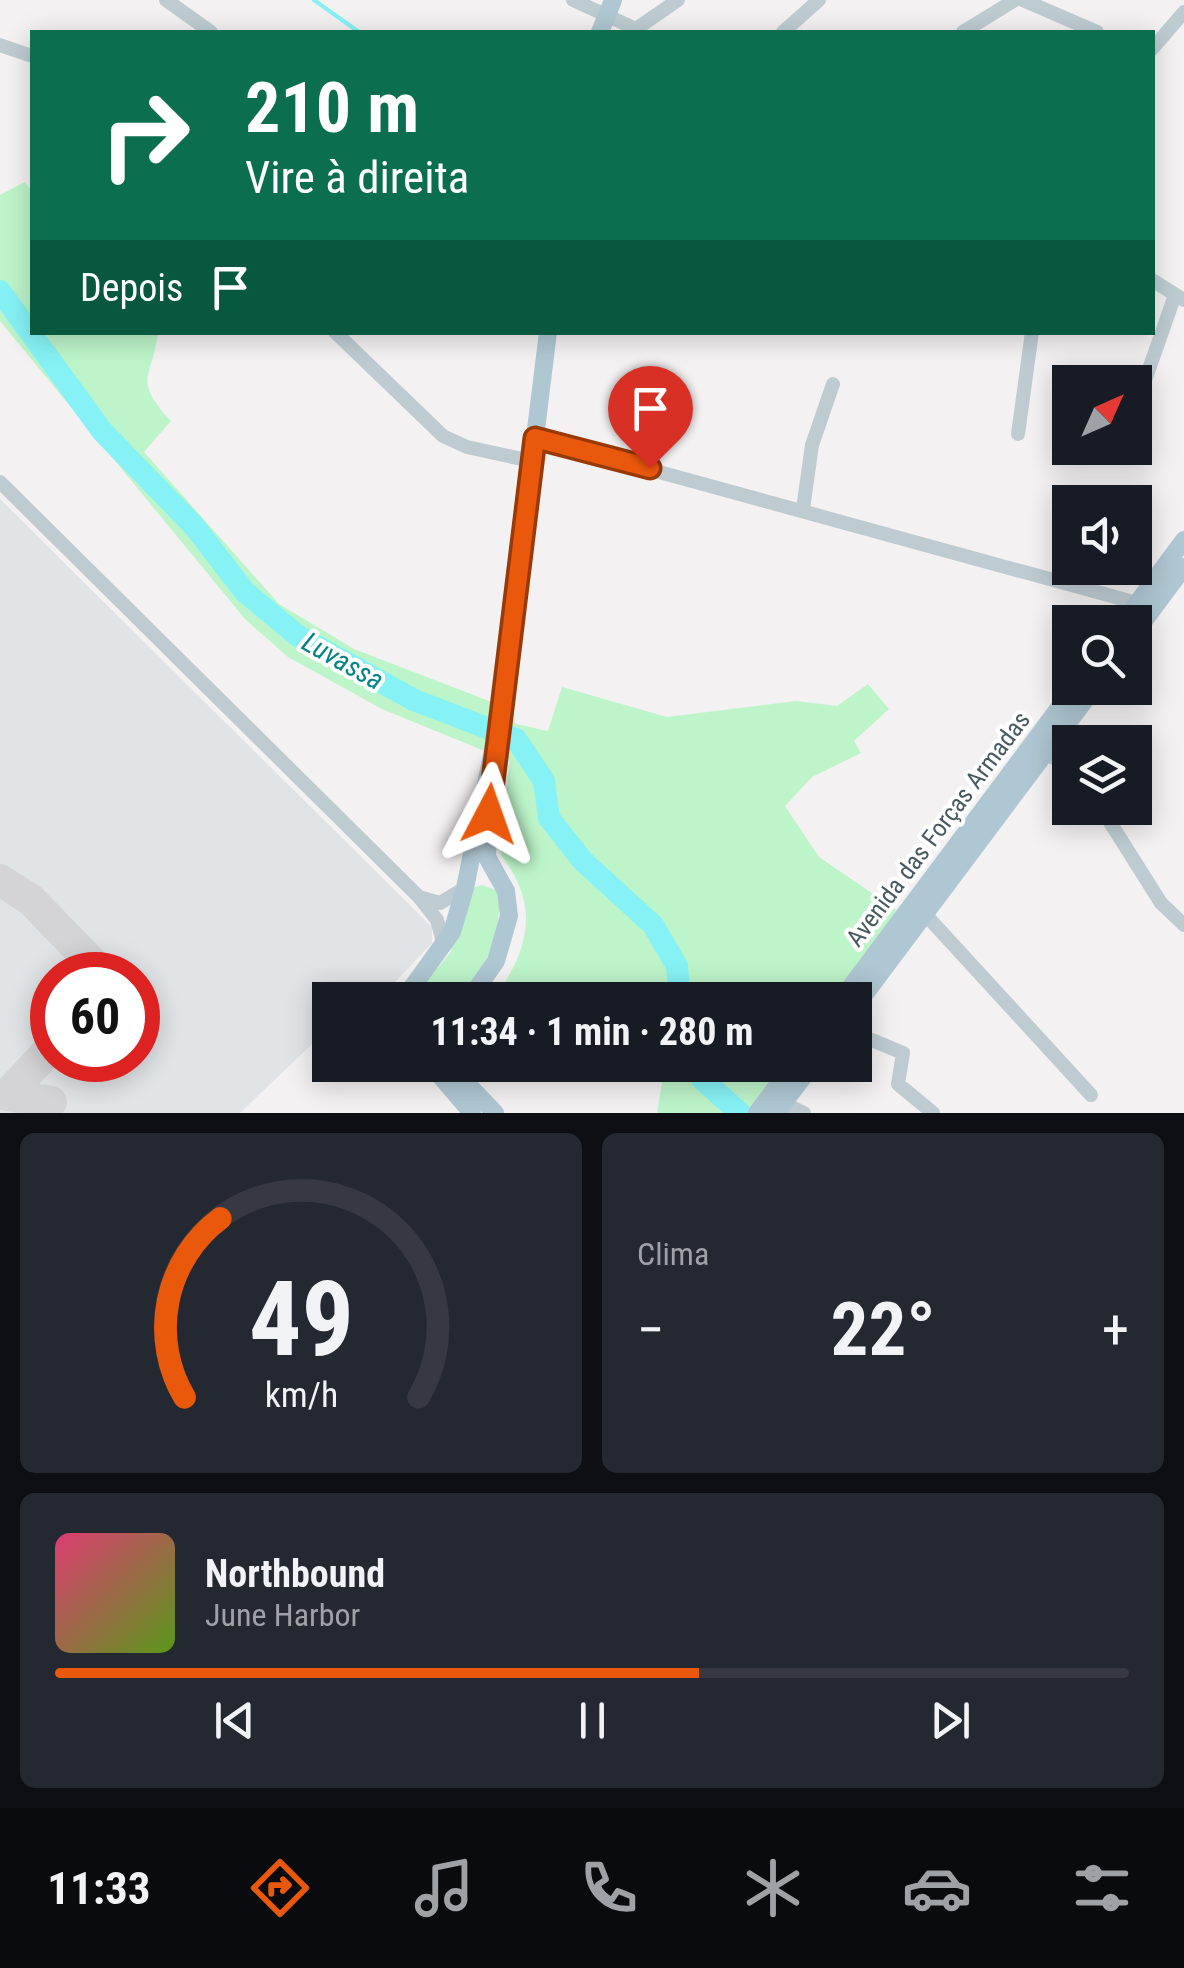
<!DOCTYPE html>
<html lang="pt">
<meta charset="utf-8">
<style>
:root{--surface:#171b24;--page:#242831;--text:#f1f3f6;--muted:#9ea1a6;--line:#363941;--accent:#ea580c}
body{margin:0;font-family:"Roboto Condensed",sans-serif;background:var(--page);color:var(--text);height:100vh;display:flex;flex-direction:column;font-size:38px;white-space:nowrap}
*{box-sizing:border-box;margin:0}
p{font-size:32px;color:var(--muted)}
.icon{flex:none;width:55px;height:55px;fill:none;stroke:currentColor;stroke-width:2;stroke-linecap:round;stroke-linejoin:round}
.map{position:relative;height:1113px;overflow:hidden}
.details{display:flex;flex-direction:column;gap:20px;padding:20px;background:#0d0f14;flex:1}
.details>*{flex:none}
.guide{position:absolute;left:30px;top:30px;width:1125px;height:305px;border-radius:0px;box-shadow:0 5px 25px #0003;background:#0b6e4f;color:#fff;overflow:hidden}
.needle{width:65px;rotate:45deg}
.fabs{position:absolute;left:1052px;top:365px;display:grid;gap:20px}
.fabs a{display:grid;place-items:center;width:100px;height:100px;border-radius:0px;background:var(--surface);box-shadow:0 5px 25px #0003;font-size:50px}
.speed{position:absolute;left:30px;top:952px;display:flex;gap:20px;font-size:50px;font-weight:700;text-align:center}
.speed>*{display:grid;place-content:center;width:130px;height:130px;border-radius:50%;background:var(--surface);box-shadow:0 5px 25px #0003;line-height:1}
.speed .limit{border:15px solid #d22;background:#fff;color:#111}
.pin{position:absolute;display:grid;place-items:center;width:85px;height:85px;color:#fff;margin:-102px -42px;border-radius:50% 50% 50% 0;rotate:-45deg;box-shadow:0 0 10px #0007}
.pin .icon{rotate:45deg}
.me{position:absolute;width:110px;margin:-55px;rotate:4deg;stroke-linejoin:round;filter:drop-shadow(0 0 8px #0008)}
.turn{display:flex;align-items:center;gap:35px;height:210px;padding:0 50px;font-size:45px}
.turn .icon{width:130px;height:130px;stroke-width:2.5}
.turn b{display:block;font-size:70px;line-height:85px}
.then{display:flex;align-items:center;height:95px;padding:0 50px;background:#0003;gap:20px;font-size:38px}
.big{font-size:75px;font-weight:700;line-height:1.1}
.details .card{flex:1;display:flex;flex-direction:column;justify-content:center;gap:15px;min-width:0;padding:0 35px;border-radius:15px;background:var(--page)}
.details .dial{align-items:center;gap:0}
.dial svg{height:260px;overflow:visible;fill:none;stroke:var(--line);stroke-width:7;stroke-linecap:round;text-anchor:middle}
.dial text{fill:var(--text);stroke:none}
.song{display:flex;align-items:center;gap:30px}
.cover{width:120px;height:120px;border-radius:15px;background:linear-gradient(135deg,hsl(340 70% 55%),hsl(90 70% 35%))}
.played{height:10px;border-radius:5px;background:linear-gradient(90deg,var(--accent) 60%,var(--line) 60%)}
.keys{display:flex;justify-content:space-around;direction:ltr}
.heat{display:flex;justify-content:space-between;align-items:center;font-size:55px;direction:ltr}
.details .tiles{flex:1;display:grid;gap:20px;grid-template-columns:1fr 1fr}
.card:last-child{grid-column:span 2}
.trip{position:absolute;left:312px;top:982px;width:560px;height:100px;border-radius:0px;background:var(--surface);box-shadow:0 5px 25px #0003;font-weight:700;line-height:100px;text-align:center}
.menu{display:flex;height:160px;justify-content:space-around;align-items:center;background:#090b0e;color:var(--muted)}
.menu .icon{width:70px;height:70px}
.menu .current{color:var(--accent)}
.menu b{font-size:45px;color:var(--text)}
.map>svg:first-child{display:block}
.airport{fill:#e0e4e6;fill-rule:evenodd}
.green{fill:#bdf4c9}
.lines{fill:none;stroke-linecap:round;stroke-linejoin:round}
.stream{stroke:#86f2f5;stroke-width:4}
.river{stroke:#86f2f5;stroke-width:22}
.taxiway{stroke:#d4d4d7;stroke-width:32}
.minor{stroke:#beccd2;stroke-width:14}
.major{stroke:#afc7d2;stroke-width:18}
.route-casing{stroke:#983908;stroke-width:25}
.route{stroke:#ea580c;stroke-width:18}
.labels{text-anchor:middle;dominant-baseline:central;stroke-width:8;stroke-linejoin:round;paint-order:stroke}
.street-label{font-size:25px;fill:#475961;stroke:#fff}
.water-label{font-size:28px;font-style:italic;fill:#058488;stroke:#fff}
</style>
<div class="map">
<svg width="1184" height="1113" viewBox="0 0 1184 1113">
<rect width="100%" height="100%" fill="#f4f1f2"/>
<path class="airport" d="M 0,499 L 432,927 L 432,943 L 378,1000 L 330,1000 L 330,1027 L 240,1113 L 0,1113 ZM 52,975 L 138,975 L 138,1060 L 52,1060 Z"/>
<path class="green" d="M 25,182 L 32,192 L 32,332 L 158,333 C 152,379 132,379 171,421 L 144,452 L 279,604 L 354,649 L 502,706 L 516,724 L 548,731 L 562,687 L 667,717 L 796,701 L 837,706 L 868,684 L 889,709 L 854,741 L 861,753 L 812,777 L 785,806 L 819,857 L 904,915 L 841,1000 L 493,1000 C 529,950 541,907 501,855 L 509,761 L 382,709 L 288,657 L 245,619 L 0,321 L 0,195 Z
M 482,885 L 499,891 C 502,932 487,969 459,1000 L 411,1000 L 450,953 L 473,888 Z
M 658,1065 L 793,1065 L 771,1113 L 657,1113 L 664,1071 Z"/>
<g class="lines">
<path class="stream" d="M 314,0 L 359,32"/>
<path class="river" d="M 0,291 L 102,431 L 194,526 L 245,592 L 298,636 L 414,700 L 516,739 L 544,781 L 549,818 L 583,861 L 653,925 L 677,966 L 680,1000
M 696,1065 L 703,1080 L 740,1113"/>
<path class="taxiway" d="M 0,880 L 31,900 L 104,975
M 51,1102 L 7,1095 L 52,1047"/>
<path class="minor" d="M 166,0 L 211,32
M 573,0 L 636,29 L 678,0
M 1023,0 L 1097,32
M 783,32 L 819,0
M 963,32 L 1015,0
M 0,45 L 32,56
M 1152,49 L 1184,12
M 1152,280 L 1184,300
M 335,332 L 443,436 L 467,447 L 531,461
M 1135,409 L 1175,295
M 1018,434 L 1032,332
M 535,438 L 1137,603
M 1121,449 L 1122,448
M 0,482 L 419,897 L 437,920 L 444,946
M 803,509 L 812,445 L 833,384
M 1045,753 L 1070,767
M 1101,808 L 1161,903 L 1184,925
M 419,897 L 440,903 L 465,888
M 925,914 L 1091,1095
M 855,1033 L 903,1053 L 898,1084 L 933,1113
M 783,1103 L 804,1113"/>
<path class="major" d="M 600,32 L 613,0
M 1123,622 L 1184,540
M 1135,633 L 1184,567
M 403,1000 L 452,932 L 465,888 L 502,706 L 548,332
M 469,1000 L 496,961 L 509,916 L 506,891 L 487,857 L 489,812
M 841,1000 L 1074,688
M 855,1007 L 1094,688
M 431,1065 L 472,1113
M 449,1065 L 495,1113
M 757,1113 L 793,1065
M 776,1113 L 812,1065"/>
</g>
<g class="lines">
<defs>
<path id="route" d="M 489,814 L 535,438 L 650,468"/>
</defs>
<use href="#route" class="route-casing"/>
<use href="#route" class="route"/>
</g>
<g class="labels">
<g class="street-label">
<text transform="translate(938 829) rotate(-53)">Avenida das Forças Armadas</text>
</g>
<g class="water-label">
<text transform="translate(343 661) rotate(29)">Luvassa</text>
</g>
</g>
</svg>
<div class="fabs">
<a><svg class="needle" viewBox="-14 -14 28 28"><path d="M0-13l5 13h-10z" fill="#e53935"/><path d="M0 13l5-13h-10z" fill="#9ea1a6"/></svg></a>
<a><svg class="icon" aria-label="sound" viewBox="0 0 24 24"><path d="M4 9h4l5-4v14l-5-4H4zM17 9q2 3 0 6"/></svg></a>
<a><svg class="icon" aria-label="search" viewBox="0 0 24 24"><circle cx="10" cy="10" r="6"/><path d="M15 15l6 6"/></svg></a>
<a><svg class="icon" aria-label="layers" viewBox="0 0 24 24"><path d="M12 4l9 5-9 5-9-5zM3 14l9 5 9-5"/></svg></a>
</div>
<div class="speed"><div class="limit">60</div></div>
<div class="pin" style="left:650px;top:468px;background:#d93025"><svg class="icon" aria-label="arrive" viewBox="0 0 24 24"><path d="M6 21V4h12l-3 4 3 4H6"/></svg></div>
<svg class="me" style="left:489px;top:814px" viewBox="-20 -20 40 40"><path d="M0-17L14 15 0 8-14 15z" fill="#ea580c" stroke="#fff" stroke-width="4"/></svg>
<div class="trip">11:34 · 1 min · 280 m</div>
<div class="guide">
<div class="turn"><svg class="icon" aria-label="right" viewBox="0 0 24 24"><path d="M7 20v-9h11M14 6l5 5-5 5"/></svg><div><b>210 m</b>Vire à direita</div></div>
<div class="then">Depois<svg class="icon" aria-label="arrive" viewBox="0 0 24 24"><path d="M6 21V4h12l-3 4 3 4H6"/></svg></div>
</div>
</div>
<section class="details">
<div class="tiles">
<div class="card dial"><svg viewBox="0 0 100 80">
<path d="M14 69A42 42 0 1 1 86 69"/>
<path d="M14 69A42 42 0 0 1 25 14" stroke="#ea580c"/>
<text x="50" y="56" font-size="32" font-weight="700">49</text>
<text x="50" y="72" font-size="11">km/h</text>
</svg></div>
<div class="card"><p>Clima</p>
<div class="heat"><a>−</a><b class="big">22°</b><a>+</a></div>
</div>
<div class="card">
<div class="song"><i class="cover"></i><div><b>Northbound</b><p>June Harbor</p></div></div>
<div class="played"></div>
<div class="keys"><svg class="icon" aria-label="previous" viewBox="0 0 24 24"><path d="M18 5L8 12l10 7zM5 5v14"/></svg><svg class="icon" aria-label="pause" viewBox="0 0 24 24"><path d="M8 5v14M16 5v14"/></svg><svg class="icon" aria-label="next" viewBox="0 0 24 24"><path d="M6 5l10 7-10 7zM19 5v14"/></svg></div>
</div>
</div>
</section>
<nav class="menu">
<b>11:33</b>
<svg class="icon current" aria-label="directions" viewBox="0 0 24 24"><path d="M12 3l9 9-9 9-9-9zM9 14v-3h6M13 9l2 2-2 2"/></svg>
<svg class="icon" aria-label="music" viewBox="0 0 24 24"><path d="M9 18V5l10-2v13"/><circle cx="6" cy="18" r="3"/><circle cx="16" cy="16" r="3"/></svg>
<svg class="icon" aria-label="phone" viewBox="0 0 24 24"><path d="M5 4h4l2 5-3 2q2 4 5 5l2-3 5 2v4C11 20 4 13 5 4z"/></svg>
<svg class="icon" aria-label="climate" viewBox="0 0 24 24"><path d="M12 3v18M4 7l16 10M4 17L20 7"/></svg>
<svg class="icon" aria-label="car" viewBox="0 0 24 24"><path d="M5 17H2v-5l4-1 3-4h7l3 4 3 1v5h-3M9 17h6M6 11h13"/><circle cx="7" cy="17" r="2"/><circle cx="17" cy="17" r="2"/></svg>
<svg class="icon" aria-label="filters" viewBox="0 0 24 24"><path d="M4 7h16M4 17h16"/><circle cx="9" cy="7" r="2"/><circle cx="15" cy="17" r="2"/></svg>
</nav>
